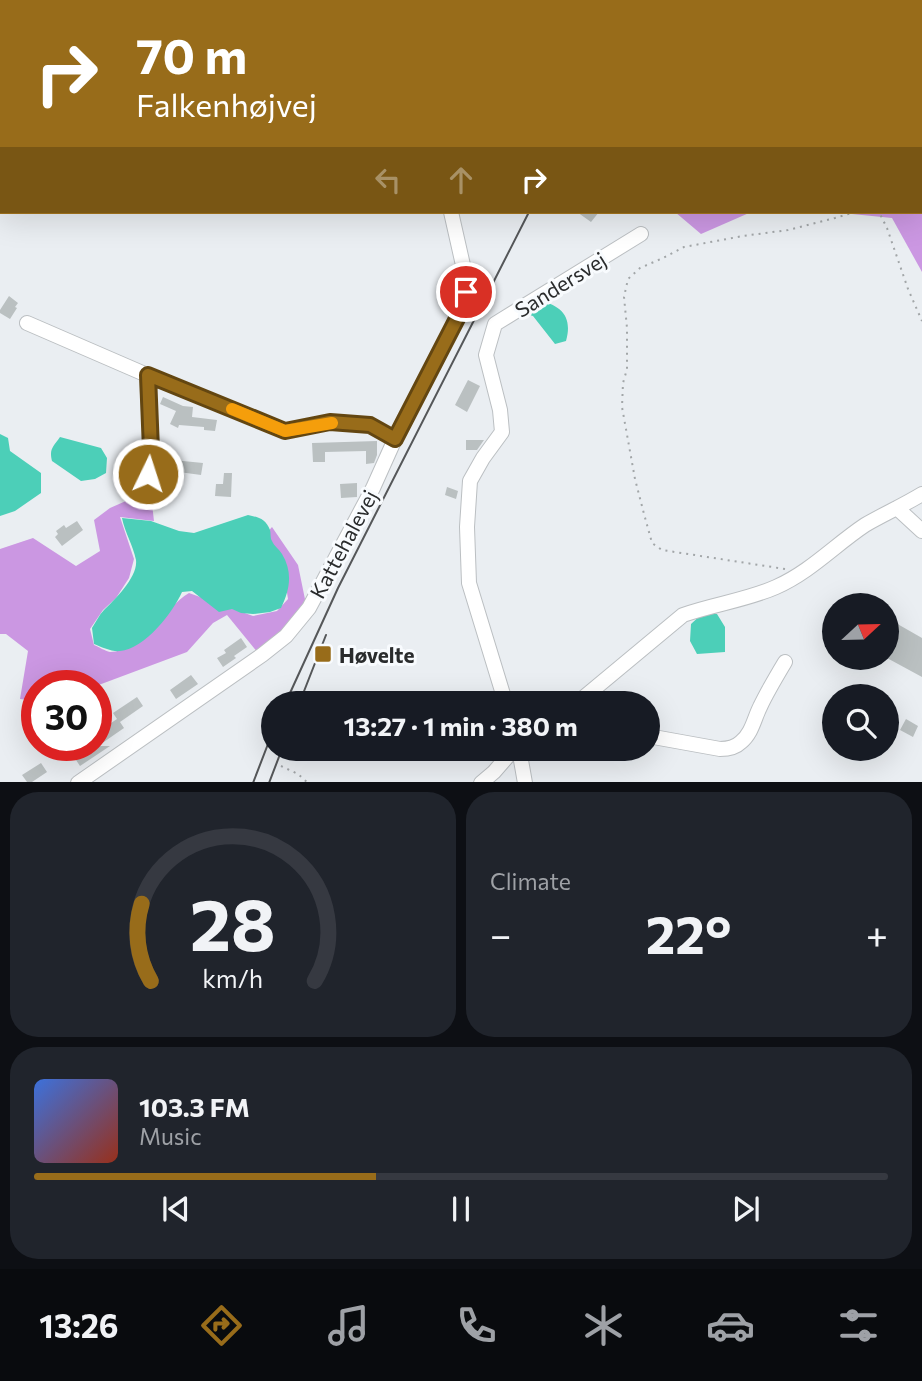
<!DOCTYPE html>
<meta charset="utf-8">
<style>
:root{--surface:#171b24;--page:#20242c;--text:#f1f3f6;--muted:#9ea1a6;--line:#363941;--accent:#986c1a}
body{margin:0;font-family:Commissioner,sans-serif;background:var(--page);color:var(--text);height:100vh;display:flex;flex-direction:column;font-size:26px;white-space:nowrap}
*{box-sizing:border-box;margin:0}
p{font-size:23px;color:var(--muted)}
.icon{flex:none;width:38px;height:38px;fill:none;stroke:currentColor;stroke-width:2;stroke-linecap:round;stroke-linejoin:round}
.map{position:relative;height:782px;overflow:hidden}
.side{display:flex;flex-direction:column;gap:10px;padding:10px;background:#0d0f14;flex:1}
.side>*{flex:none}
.top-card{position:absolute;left:0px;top:0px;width:922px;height:214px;box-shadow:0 7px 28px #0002;background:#986c1a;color:#fff;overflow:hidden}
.needle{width:46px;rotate:68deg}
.fabs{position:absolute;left:822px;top:593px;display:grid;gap:14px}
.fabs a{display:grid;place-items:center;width:77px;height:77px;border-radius:50%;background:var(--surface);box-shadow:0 7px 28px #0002;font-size:35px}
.speed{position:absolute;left:21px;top:670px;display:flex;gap:14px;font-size:35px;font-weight:700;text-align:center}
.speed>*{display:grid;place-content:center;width:91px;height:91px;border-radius:50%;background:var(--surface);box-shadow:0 7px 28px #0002;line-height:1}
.speed .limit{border:10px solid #d22;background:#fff;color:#111}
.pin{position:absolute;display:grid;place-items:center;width:60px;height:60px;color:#fff;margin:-30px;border:4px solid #fff;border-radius:50%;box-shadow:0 2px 7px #0007}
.me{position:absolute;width:77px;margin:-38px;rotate:4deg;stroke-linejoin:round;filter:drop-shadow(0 0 5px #0008)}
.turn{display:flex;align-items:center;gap:24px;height:147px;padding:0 21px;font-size:32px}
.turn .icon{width:91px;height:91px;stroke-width:2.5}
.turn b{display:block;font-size:49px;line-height:60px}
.lanes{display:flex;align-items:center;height:66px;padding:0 21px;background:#0003;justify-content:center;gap:35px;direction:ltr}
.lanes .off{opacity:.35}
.big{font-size:52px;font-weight:700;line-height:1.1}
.side .widget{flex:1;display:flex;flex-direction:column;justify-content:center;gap:10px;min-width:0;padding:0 24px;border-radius:28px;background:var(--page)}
.side .dial{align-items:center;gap:0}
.dial svg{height:182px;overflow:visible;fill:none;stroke:var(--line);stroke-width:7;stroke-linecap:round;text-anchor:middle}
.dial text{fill:var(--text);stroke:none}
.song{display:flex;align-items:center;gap:21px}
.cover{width:84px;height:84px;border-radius:10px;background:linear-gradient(135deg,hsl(220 70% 55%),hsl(10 70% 35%))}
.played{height:7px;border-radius:4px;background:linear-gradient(90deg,var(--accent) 40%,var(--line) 40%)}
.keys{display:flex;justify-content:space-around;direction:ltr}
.heat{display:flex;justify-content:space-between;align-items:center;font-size:38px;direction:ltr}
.side .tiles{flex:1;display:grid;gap:10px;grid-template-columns:1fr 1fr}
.widget:last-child{grid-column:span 2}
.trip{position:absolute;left:261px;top:691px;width:399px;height:70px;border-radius:35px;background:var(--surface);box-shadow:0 7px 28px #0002;font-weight:700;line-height:70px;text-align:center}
.dock{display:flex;height:112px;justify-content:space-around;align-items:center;background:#090b0e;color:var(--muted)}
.dock .icon{width:49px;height:49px}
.dock .active{color:var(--accent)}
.dock b{font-size:32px;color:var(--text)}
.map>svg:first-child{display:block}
.forest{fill:#cb97e2}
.water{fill:#4ccfb8}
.building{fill:#bac0c1}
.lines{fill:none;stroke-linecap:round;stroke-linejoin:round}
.minor-casing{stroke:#bbbfc2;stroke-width:16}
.path{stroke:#a2a6a8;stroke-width:2;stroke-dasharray:2 5;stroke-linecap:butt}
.minor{stroke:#fff;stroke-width:14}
.tram{stroke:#555759;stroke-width:2}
.route-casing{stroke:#634611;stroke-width:18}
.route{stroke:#986c1a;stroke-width:12}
.slow{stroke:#f59e0b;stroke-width:12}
.poi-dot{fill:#986c1a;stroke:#f8fbfe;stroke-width:2.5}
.labels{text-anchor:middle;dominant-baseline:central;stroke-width:6;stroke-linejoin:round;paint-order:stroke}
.street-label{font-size:21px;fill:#2a2c2d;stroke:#f8fbfe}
.poi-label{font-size:21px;font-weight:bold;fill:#2a2c2d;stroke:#f8fbfe;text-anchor:start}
</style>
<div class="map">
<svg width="922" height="783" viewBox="0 0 922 783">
<rect width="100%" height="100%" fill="#eaeef2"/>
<path class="forest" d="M 0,0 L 107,0 L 106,2 L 2,2 L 2,195 L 0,198 Z
M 922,23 L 922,272 L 892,218 L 832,212 L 920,212 L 920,24 Z
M 675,212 L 767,212 L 749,213 L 701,234 Z
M 135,497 L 152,504 L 154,521 L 120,517 L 134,559 L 129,578 L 116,598 L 103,610 L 90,629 L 94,645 C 99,647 105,651 110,652 C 113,652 118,651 121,650 C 154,644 163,608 189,593 L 253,616 L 277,611 L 288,599 L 281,554 L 264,536 L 272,527 L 298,565 L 308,614 L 258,653 L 227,615 L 213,623 L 187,652 L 96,686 L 37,686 L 37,701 L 20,699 L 28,651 L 6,634 L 0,634 L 0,549 L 33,538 L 76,566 L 100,551 L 94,520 L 110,508 Z"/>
<path class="water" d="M 537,300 C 561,305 573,316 566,341 L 555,344 L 533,316 L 526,314 L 525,309 Z
M 0,434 L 8,438 L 10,451 L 41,473 L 41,493 L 15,511 L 0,516 Z
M 60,437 L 101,448 L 107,458 L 106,473 L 95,479 L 81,481 L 52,461 C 49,449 53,447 60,437 Z
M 248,515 C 258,517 266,519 270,530 C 271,533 270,538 272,541 C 274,546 279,549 282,554 C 293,572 290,590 281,608 L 270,612 L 253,614 L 241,613 L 232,609 L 219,612 L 192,591 L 182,592 C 173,612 145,649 120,651 C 112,652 101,647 94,644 L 92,628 C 96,622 99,615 104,610 C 115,599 138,577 136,560 C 133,545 125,533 122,518 L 151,521 L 179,531 L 194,533 Z
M 703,613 L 717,614 L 725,627 L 725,652 L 697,654 L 690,641 L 691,624 Z"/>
<path class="building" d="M 577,212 L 599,212 L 591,222 Z
M 9,296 L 18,303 L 15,307 L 17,308 L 10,319 L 0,313 L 0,310 Z
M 468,380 L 480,386 L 467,412 L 455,405 Z
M 163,397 L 183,406 L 193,407 L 192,417 L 217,420 L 215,431 L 204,430 L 204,427 L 179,425 L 178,428 L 170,424 L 176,411 L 160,404 Z
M 466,440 L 484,440 L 477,450 L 466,450 Z
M 377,441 L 377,455 L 374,463 L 366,464 L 366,451 L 325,452 L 325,462 L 313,462 L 312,443 Z
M 173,460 L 203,463 L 201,475 L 179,472 L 179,479 L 170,478 Z
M 224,473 L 232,473 L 231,497 L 215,496 L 216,484 L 223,484 Z
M 357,483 L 357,497 L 341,498 L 340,484 Z
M 447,487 L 458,491 L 456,499 L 445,495 Z
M 77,521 L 83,530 L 62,546 L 55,537 L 58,534 L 56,531 L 64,525 L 66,528 Z
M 887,618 L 922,638 L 922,677 L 887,658 Z
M 241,638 L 247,647 L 234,656 L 236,658 L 223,667 L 217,658 L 226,653 L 224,650 Z
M 191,675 L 198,684 L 176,699 L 170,690 Z
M 137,697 L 143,706 L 120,722 L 124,728 L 98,746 L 110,746 L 80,766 L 74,757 L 90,746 L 96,746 L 96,733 L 117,719 L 113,713 Z
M 906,719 L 918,726 L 913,737 L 900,730 Z
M 41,763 L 47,772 L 32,782 L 27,782 L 22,775 Z"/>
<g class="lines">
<defs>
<path id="minor" d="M 403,0 L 404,2
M 27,323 L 147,375 L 285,431 L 330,422 L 370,425 L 395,439
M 147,375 L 151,450 L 148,474
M 897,508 L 922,531
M 506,704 L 469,583 L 467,527 L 470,481 L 483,458 L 502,432 L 500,410 L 486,355 L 495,324 L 641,234
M 576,704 L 683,615 C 714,604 747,600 776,587 C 810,572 835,545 865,525 C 884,514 904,505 922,494
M 648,736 L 720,749 C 727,749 735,748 741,742 C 752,733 754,719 760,707 C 767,692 776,677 785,662
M 519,749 L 525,783
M 78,783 L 262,655 L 286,636 L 309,608 L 373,488 L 395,439 L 463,307 L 466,292 L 465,274 L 451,212
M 481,783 L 494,772 L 514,749"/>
</defs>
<use href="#minor" class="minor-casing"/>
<path class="path" d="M 875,212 L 880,214 L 887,228 L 908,289 L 922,321
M 785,569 L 662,550 L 652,543 L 644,514 L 635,479 L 622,407 L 623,383 L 627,369 L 627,328 L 624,297 L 628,279 L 640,268 L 663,258 L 684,247 L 743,236 L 788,230 L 835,218 L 855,212
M 281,766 L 298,774 L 308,783"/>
<use href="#minor" class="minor"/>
<path class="tram" d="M 636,2 L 637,0
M 285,704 L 338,588 L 529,212
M 299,704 L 326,635
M 253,783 L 273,731
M 269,783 L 282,749"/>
</g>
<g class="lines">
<defs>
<path id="route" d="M 148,474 L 151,450 L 148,375 L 285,431 L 330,422 L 370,425 L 395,439 L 463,307 L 466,292"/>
</defs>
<use href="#route" class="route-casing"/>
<use href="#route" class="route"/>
<path class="slow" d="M 232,409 L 285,431 L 332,423"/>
</g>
<rect class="poi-dot" x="314" y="645" width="18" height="18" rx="3.5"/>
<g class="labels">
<g class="street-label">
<text transform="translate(560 284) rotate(-32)">Sandersvej</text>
<text transform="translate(343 544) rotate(-62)">Kattehalevej</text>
</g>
<g class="poi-label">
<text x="339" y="654">Høvelte</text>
</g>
</g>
</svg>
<div class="fabs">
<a><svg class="needle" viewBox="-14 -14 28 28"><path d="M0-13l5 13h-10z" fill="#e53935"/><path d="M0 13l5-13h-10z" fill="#9ea1a6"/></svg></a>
<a><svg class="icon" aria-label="search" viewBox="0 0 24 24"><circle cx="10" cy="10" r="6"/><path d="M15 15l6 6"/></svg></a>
</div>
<div class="speed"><div class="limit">30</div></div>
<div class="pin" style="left:466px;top:292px;background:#d93025"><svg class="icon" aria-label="arrive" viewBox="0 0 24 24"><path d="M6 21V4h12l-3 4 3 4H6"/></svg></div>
<svg class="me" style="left:148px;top:474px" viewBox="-20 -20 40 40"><circle r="17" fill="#986c1a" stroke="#fff" stroke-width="3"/><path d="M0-11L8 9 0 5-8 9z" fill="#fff"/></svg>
<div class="trip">13:27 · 1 min · 380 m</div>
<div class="top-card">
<div class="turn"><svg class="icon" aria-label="right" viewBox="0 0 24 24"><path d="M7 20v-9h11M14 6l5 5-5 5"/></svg><div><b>70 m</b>Falkenhøjvej</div></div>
<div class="lanes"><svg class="icon off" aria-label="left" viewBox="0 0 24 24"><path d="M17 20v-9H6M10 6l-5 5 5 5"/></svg><svg class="icon off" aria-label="ahead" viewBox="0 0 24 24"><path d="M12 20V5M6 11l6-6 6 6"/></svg><svg class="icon" aria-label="right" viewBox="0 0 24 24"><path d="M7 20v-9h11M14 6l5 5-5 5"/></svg></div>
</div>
</div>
<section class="side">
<div class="tiles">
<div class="widget dial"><svg viewBox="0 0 100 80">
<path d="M14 69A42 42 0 1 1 86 69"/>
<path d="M14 69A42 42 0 0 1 10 35" stroke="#986c1a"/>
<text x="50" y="56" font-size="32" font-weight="700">28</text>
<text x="50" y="72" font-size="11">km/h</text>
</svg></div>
<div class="widget"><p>Climate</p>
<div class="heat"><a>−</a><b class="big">22°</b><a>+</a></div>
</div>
<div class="widget">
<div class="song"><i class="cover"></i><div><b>103.3 FM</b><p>Music</p></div></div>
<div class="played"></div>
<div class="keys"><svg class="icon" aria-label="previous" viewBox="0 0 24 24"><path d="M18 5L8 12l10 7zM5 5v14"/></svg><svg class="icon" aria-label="pause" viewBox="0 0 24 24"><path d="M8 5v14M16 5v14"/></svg><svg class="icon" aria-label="next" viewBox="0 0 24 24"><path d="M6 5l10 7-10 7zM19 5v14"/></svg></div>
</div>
</div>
</section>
<nav class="dock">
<b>13:26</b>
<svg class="icon active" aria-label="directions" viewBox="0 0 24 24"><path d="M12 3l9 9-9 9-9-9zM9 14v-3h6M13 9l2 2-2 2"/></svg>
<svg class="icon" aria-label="music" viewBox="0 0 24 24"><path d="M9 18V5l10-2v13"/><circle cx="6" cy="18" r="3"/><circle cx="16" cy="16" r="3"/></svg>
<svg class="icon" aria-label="phone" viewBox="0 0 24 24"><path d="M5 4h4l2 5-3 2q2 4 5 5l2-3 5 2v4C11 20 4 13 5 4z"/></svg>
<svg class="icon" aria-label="climate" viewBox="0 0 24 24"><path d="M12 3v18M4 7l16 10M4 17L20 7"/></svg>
<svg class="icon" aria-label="car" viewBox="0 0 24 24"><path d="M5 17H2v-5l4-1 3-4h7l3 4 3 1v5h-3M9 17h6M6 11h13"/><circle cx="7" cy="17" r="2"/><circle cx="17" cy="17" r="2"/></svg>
<svg class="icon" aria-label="filters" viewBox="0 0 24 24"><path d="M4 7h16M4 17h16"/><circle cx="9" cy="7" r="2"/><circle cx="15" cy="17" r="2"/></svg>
</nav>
